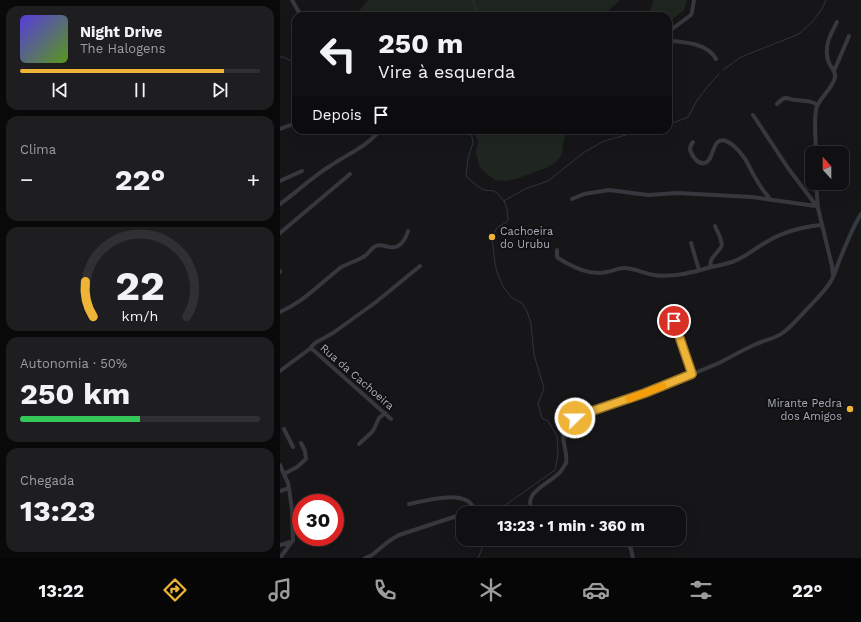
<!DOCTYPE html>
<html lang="pt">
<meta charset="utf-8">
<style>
:root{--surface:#101012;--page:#1e1e20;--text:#f1f3f6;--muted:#9c9d9f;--line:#303032;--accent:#eeb438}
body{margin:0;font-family:"Work Sans",sans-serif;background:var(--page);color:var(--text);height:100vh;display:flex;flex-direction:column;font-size:15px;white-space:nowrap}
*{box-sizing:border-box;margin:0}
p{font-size:13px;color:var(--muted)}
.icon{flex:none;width:22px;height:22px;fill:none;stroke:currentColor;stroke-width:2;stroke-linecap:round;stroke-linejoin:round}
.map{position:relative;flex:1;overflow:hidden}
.drawer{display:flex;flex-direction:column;gap:6px;padding:6px;background:#09090a;width:280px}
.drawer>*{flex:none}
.guide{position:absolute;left:12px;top:12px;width:380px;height:122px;border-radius:12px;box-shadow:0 4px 16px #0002,0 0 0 1px var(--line);background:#101012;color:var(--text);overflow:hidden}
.needle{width:26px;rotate:339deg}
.controls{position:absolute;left:525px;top:146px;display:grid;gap:8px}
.controls a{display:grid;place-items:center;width:44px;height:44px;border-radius:8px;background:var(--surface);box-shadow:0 4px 16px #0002,0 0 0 1px var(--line);font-size:20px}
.speed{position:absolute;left:12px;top:494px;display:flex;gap:8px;font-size:20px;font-weight:700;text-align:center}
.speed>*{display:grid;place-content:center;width:52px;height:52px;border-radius:50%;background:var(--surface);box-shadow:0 4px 16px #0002,0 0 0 1px var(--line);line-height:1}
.speed .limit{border:6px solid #d22;background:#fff;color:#111}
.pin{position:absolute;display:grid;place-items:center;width:34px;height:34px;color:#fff;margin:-17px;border:2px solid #fff;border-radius:50%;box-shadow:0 1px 4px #0007}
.me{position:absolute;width:44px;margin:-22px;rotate:68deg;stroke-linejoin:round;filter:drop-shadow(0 0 3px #0008)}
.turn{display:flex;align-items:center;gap:14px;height:84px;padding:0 20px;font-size:18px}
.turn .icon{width:52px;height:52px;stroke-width:2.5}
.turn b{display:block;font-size:28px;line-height:34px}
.then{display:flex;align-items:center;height:38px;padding:0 20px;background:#0003;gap:8px;font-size:15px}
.big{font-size:30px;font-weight:700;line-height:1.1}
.drawer .card{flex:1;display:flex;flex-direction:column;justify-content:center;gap:6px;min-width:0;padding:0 14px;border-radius:12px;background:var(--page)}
.drawer .dial{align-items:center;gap:0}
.dial svg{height:104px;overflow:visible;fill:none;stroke:var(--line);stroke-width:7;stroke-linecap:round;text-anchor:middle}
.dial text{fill:var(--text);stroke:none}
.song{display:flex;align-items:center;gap:12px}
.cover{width:48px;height:48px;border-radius:6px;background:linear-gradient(135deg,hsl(250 70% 55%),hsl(90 70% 35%))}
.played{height:4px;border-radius:2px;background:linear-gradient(90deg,var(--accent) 85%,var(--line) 85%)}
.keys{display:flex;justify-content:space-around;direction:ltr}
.heat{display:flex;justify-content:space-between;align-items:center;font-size:22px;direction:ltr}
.charge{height:6px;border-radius:3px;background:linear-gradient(90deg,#34c759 50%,var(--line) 0)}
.trip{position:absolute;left:176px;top:506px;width:230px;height:40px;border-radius:12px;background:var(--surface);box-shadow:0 4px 16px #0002,0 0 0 1px var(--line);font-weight:700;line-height:40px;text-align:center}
.dock{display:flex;height:64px;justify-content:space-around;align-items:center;background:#060607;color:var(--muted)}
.dock .icon{width:28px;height:28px}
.dock .on{color:var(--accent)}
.dock b{font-size:18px;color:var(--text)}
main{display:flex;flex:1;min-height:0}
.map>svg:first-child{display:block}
.green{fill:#1e261f}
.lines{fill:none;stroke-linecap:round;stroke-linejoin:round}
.stream{stroke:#2d353c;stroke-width:1}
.minor{stroke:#37383d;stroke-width:4}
.route-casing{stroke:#9b7524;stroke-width:10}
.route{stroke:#eeb438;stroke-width:7}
.slow{stroke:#f59e0b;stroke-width:7}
.poi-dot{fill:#eeb438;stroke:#111113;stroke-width:1.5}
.labels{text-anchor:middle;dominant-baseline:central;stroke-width:4;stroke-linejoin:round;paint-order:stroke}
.poi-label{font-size:11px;fill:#a9adb8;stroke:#111113;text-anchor:start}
.street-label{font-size:11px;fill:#a9adb8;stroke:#111113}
</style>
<main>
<section class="drawer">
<div class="card">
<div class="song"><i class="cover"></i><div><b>Night Drive</b><p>The Halogens</p></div></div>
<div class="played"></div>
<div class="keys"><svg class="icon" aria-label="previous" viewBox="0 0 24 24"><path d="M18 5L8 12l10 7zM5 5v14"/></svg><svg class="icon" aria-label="pause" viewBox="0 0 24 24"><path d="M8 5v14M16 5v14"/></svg><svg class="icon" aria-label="next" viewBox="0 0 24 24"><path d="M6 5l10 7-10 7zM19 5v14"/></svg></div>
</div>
<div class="card"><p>Clima</p>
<div class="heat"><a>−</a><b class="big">22°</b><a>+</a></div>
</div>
<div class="card dial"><svg viewBox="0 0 100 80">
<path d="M14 69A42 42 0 1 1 86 69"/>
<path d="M14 69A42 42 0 0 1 8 42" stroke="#eeb438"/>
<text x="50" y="56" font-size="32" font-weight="700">22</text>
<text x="50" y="72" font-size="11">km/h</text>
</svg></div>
<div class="card"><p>Autonomia · 50%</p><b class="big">250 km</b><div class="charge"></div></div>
<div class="card"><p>Chegada</p><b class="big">13:23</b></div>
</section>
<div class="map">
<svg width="581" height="558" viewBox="0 0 581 558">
<rect width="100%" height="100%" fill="#161618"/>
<path class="green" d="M 88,0 L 340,0 L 323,16 L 279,16 L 271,15 L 266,16 L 75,16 Z
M 373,0 L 407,0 L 404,10 L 388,23 L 388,16 L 368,16 C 368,9 374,7 373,0 Z
M 194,130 L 288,130 L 283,143 L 282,154 L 276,162 L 266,168 L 236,179 L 226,181 L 215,180 L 207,174 L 199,166 L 196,152 L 198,142 Z"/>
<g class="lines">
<path class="stream" d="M 193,0 L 198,16
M 0,57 L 3,57 L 16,63
M 443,70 L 461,57 L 519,34 L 532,22 L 542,9 L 546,0
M 388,125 L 408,117 L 416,102 L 428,86 L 439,74
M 187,130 L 192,137 L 193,143 L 188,158 L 186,176 L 196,185 L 204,190 L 214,191 L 219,195 L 224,201 L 227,209 L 228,221 L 218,227 L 216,229 L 212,237 L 215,264 L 218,275 L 224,288 L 232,298 L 242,303 L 247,311 L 251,324 L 254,355 L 264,388 L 258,404 L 262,418 L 268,421 L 277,436 L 278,455 L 275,470 L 214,513
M 224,201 L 245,189 L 268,181 L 303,153 L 324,141 L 364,130
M 198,558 L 202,549 L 200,539"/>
<path class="minor" d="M 12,0 L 21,16
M 388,32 L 411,15 L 412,12 L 414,0
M 388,41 C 405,42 427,43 436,59
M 554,71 L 569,36
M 497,104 C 499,102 502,99 505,98 C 509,98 512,100 515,100 C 525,101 529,100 538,105
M 473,115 L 508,168 L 538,208 L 552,266 L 553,275
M 0,129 L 16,123
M 413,142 C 411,144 410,147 410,150 C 412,156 418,165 425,163 C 435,160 431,136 446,141 C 449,142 452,145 454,146 C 467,158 468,166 476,179 C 480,186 485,193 490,199
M 536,153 C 536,141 533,117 537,106 C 541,97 554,86 555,77 C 556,71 551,68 549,63 C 543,48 550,35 557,22
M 0,181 L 22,171
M 536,183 L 538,208
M 292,199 L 304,194 L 329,190 L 368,195 L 397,193 L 472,197 L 536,206
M 0,204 C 17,192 32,177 50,166 C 66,155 88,146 100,130
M 0,233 L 70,174
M 411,243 L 419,270
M 277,250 L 277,256 L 278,258 C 293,267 309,276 327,272 C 333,271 338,268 344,268 C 355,268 364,274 374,275 C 391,278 415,272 431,267 C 438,266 445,264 452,262 C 464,258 473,250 483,244 C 500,233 521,227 541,225
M 431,267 C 428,258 438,254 442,245 L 440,237 L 435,226
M 0,272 L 0,271
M 0,312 C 20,303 31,292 48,278 C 52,275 56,271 60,268 C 68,263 77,261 85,256 C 89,253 92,247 96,246 C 100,244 105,246 109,247 C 119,249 125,241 128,231
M 394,321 L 412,374
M 31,348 L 111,419
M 0,371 L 31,348 L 32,346 L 35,343 L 53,333 L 96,302 L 140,266
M 4,429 L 13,447
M 79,444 L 92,432 L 94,429 L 99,418 L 105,413
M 0,465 L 8,483 L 9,488 L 12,510 L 13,540 L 0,558
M 4,474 L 17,467 L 26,459 L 25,451 L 21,443
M 0,491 L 9,488
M 129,504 C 144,501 182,490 192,505 C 192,509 189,511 186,513
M 254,513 C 239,492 271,484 281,471 C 283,468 285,465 286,463 C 289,450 276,434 289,422 C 301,411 335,403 351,398 C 365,393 379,387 394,381 C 409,375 426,369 441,362 C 452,356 463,350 474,345 C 484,340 495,339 504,332 C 514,324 521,315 530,306 C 537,298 546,290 551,281 C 554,276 556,269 558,264 C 565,247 571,230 581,214
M 346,539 L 351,549 L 353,558
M 0,545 L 13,541
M 85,558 L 92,555 L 109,541 L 119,535 L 183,514"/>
</g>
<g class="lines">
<defs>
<path id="route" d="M 295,418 L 312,411 L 365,393 L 412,374 L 394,321"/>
</defs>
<use href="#route" class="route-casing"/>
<use href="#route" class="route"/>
<path class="slow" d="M 349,399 L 383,386"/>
</g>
<g class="poi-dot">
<circle cx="212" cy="237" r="4"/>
<circle cx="570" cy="409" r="4"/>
</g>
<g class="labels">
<g class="poi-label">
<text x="220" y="231">Cachoeira<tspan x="220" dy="13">do Urubu</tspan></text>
<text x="562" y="403" text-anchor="end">Mirante Pedra<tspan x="562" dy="13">dos Amigos</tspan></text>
</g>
<g class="street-label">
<text transform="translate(77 377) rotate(41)">Rua da Cachoeira</text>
</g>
</g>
</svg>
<div class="controls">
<a><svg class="needle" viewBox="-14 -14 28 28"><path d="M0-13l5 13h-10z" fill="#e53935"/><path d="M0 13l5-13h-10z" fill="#9c9d9f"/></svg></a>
</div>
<div class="speed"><div class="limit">30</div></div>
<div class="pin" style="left:394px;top:321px;background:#d93025"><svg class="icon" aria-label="arrive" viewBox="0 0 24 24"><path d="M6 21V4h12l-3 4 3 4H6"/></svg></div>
<svg class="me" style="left:295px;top:418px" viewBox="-20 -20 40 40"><circle r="17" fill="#eeb438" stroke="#fff" stroke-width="3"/><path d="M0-11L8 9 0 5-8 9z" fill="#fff"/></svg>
<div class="trip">13:23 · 1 min · 360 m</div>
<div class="guide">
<div class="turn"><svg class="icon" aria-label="left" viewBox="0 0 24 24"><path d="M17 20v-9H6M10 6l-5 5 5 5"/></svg><div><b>250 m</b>Vire à esquerda</div></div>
<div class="then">Depois<svg class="icon" aria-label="arrive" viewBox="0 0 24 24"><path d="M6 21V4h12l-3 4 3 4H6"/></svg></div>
</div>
</div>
</main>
<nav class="dock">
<b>13:22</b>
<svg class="icon on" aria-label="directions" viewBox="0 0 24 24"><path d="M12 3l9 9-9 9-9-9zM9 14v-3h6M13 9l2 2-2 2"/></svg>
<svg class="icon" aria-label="music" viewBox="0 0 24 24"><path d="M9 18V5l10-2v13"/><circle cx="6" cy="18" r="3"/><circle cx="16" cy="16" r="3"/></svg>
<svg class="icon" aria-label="phone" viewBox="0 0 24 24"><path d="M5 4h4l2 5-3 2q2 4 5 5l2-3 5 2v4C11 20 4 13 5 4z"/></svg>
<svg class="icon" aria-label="climate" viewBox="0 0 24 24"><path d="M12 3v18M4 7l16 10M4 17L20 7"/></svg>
<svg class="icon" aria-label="car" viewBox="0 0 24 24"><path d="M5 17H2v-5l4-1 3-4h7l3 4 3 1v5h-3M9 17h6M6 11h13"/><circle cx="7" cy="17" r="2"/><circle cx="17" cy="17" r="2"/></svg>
<svg class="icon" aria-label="filters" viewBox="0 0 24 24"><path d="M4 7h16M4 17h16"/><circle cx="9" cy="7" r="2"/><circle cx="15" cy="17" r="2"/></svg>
<b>22°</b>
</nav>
